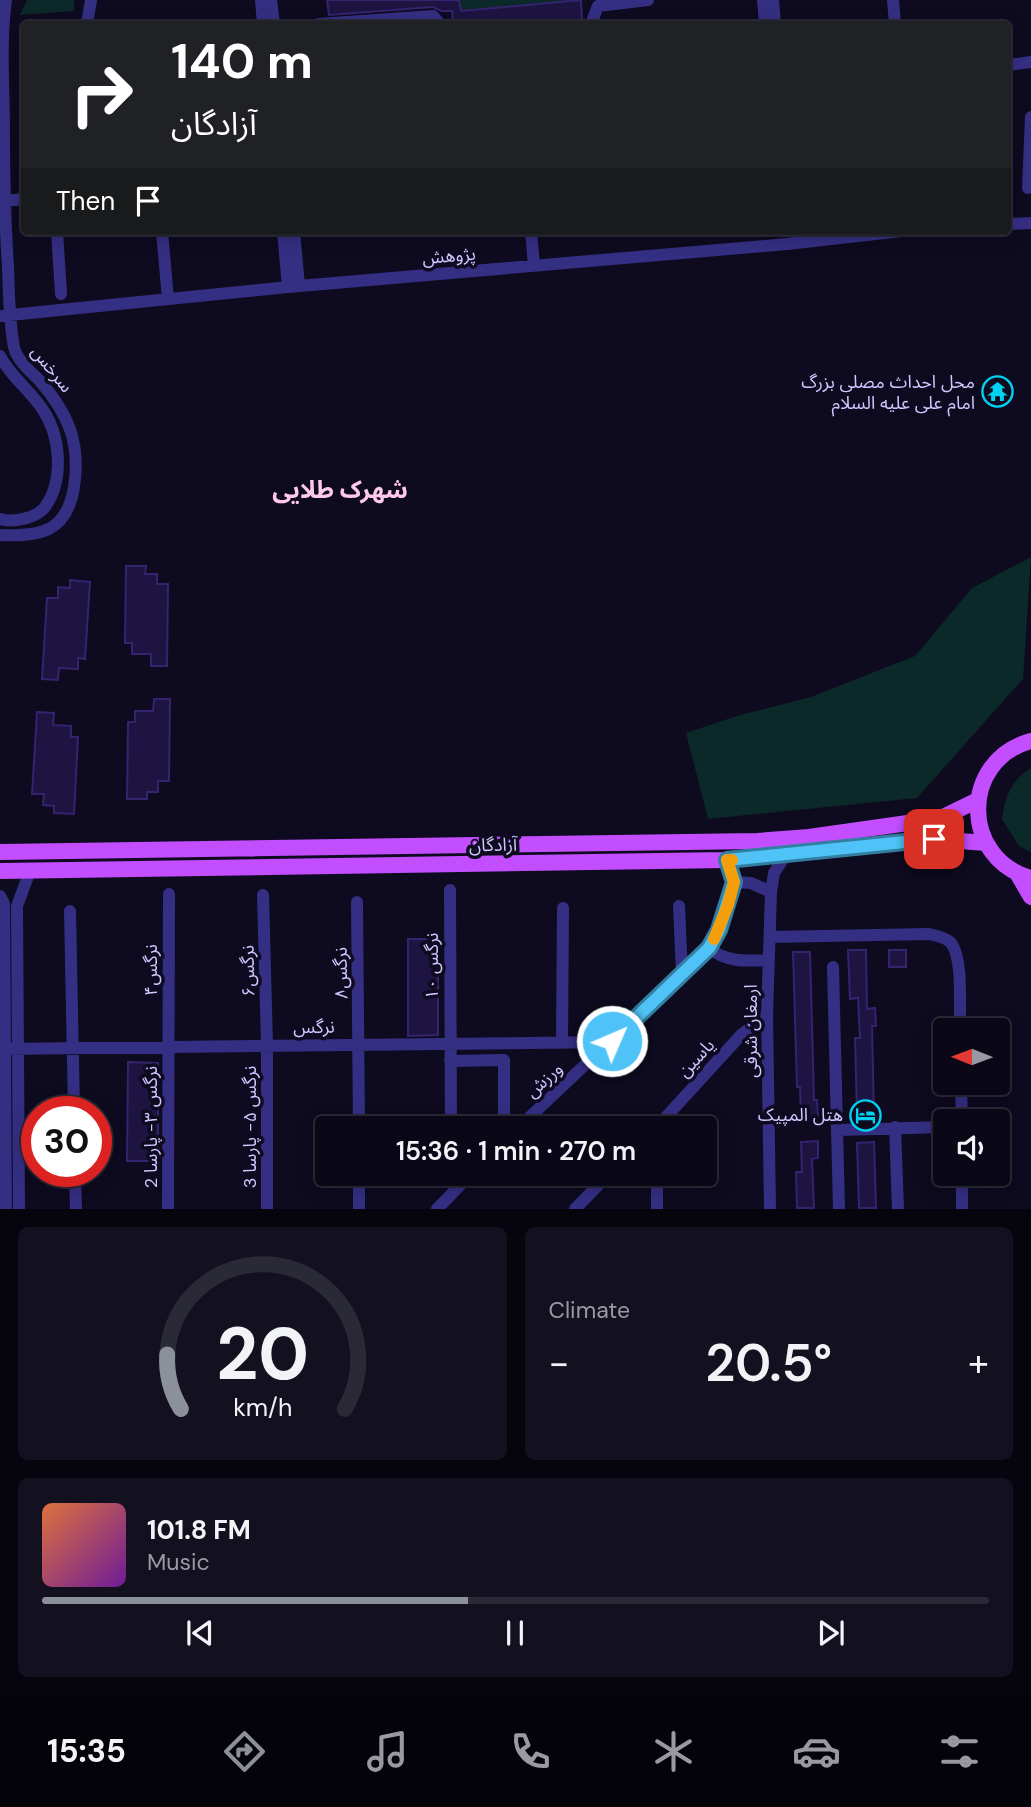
<!DOCTYPE html>
<meta charset="utf-8">
<style>
:root{--surface:#0a0817;--page:#131120;--text:#f1f3f6;--muted:#999aa1;--line:#2a2936;--accent:#8c9099}
body{margin:0;font-family:"DM Sans","Noto Sans Arabic",sans-serif;background:var(--page);color:var(--text);height:100vh;display:flex;flex-direction:column;font-size:26px;white-space:nowrap}
*{box-sizing:border-box;margin:0}
p{font-size:23px;color:var(--muted)}
.icon{flex:none;width:38px;height:38px;fill:none;stroke:currentColor;stroke-width:2;stroke-linecap:round;stroke-linejoin:round}
.map{position:relative;height:1209px;overflow:hidden}
.panel{display:flex;flex-direction:column;gap:18px;padding:18px;background:#06040d;flex:1}
.panel>*{flex:none}
.banner{position:absolute;left:21px;top:21px;width:990px;height:214px;border-radius:7px;box-shadow:0 4px 18px #0003,0 0 0 2px var(--line);background:#202124;color:#fff;overflow:hidden}
.needle{width:46px;rotate:271deg}
.controls{position:absolute;left:933px;top:1018px;display:grid;gap:14px}
.controls a{display:grid;place-items:center;width:77px;height:77px;border-radius:7px;background:var(--surface);box-shadow:0 4px 18px #0003,0 0 0 2px var(--line);font-size:35px}
.speed{position:absolute;left:21px;top:1096px;display:flex;gap:14px;font-size:35px;font-weight:700;text-align:center}
.speed>*{display:grid;place-content:center;width:91px;height:91px;border-radius:50%;background:var(--surface);box-shadow:0 4px 18px #0003,0 0 0 2px var(--line);line-height:1}
.speed .limit{border:10px solid #d22;background:#fff;color:#111}
.pin{position:absolute;display:grid;place-items:center;width:60px;height:60px;color:#fff;margin:-30px;border-radius:14px;box-shadow:0 4px 10px #0006}
.me{position:absolute;width:77px;margin:-38px;rotate:45deg;stroke-linejoin:round;filter:drop-shadow(0 0 5px #0008)}
.turn{display:flex;align-items:center;gap:24px;height:147px;padding:0 35px;font-size:32px}
.turn .icon{width:91px;height:91px;stroke-width:2.5}
.turn b{display:block;font-size:49px;line-height:60px}
.then{display:flex;align-items:center;height:66px;padding:0 35px;background:#0003;gap:14px;font-size:26px}
.big{font-size:52px;font-weight:600;line-height:1.1}
.panel .tile{flex:1;display:flex;flex-direction:column;justify-content:center;gap:10px;min-width:0;padding:0 24px;border-radius:10px;background:var(--page)}
.panel .dial{align-items:center;gap:0}
.dial svg{height:182px;overflow:visible;fill:none;stroke:var(--line);stroke-width:7;stroke-linecap:round;text-anchor:middle}
.dial text{fill:var(--text);stroke:none}
.song{display:flex;align-items:center;gap:21px}
.cover{width:84px;height:84px;border-radius:10px;background:linear-gradient(135deg,hsl(20 70% 55%),hsl(280 70% 35%))}
.played{height:7px;border-radius:4px;background:linear-gradient(90deg,var(--accent) 45%,var(--line) 45%)}
.keys{display:flex;justify-content:space-around;direction:ltr}
.heat{display:flex;justify-content:space-between;align-items:center;font-size:38px;direction:ltr}
.panel .tiles{flex:1;display:grid;gap:18px;grid-template-columns:1fr 1fr}
.tile:last-child{grid-column:span 2}
.trip{position:absolute;left:315px;top:1116px;width:402px;height:70px;border-radius:7px;background:var(--surface);box-shadow:0 4px 18px #0003,0 0 0 2px var(--line);font-weight:600;line-height:70px;text-align:center}
.menu{display:flex;height:112px;justify-content:space-around;align-items:center;background:#040309;color:var(--muted)}
.menu .icon{width:49px;height:49px}
.menu .current{color:var(--accent)}
.menu b{font-size:32px;color:var(--text)}
.map>svg:first-child{display:block}
.green{fill:#0c2929}
.building{fill:#1e1442;stroke:#352370;stroke-width:2}
.lines{fill:none;stroke-linecap:round;stroke-linejoin:round}
.minor{stroke:#352f83;stroke-width:12}
.major{stroke:#c24eff;stroke-width:16}
.route-casing{stroke:#337fa1;stroke-width:18}
.route{stroke:#4fc3f7;stroke-width:12}
.slow{stroke:#f59e0b;stroke-width:12}
.labels{text-anchor:middle;dominant-baseline:central;stroke-width:7;stroke-linejoin:round;paint-order:stroke}
.street-label{font-size:18px;fill:#cfc7ff;stroke:#0e0a1f}
.poi-label{font-size:18px;fill:#cfc7ff;stroke:#0e0a1f;text-anchor:end}
.district-label{font-size:24px;font-weight:bold;fill:#ffc9ea;stroke:#0e0a1f}
</style>
<div class="map">
<svg width="1031" height="1209" viewBox="0 0 1031 1209">
<rect width="100%" height="100%" fill="#0e0a1f"/>
<path class="green" d="M 27,0 L 74,0 L 74,11 L 20,15 Z
M 460,0 L 571,0 L 571,2 L 461,11 Z
M 1031,557 L 1023,679 L 917,798 L 708,819 L 686,733 L 740,715 L 811,697 L 915,656 L 972,588 Z
M 1031,768 L 1031,852 L 1019,846 L 1002,819 C 1005,797 1011,780 1031,768 Z"/>
<path class="building" d="M 327,0 L 459,0 L 461,11 L 581,0 L 582,19 L 581,23 L 552,24 L 453,24 L 452,11 L 441,11 L 433,7 L 329,15 Z
M 126,566 L 146,566 L 145,574 L 157,574 L 157,584 L 168,584 L 167,666 L 151,666 L 151,654 L 132,654 L 132,643 L 125,643 Z
M 70,580 L 90,582 L 85,659 L 78,658 L 78,669 L 59,668 L 58,680 L 42,679 L 47,598 L 58,598 L 58,587 L 70,588 Z
M 154,699 L 170,699 L 169,781 L 158,781 L 158,792 L 147,792 L 147,799 L 127,799 L 128,722 L 135,722 L 135,711 L 153,711 Z
M 37,712 L 54,713 L 53,725 L 71,726 L 71,737 L 78,737 L 74,814 L 54,813 L 54,806 L 43,805 L 44,794 L 32,794 Z
M 408,939 L 438,939 L 438,1035 L 408,1036 Z
M 848,950 L 866,950 L 867,1009 L 875,1008 L 876,1026 L 872,1026 L 874,1115 L 857,1115 L 855,1038 L 860,1038 L 858,998 L 850,999 Z
M 889,950 L 906,950 L 906,967 L 889,967 Z
M 793,952 L 810,952 L 814,1100 L 817,1100 L 818,1117 L 801,1118 L 800,1087 L 797,1087 Z
M 128,1062 L 158,1063 L 158,1161 L 127,1161 Z
M 818,1141 L 818,1158 L 812,1159 L 814,1208 L 797,1208 L 796,1172 L 802,1172 L 801,1142 Z
M 874,1142 L 876,1208 L 859,1208 L 857,1143 Z"/>
<g class="lines">
<path class="minor" d="M 261,0 L 263,24
M 271,0 L 274,24
M 763,0 L 765,24
M 773,0 L 775,24
M 893,0 L 895,24
M 87,24 L 91,0
M 319,24 L 433,16 L 440,24
M 589,24 L 591,24 L 598,6 L 648,0
M 1008,65 L 1031,62
M 1028,188 L 1031,117
M 4,201 L 24,199
M 1008,224 L 1031,223
M 57,231 L 61,294
M 162,231 L 168,299
M 283,231 L 288,287
M 294,231 L 299,286
M 531,231 L 534,266
M 0,316 L 288,287 L 787,244 L 902,231
M 0,356 C 11,377 30,390 43,410 C 61,437 64,481 45,507 C 37,518 13,523 0,519
M 0,535 C 40,537 67,532 74,487 C 81,443 68,413 39,380 C 30,371 17,360 14,347 C 9,321 9,293 8,267 C 5,222 4,178 4,133 C 4,89 0,44 6,0
M 734,882 L 751,883 L 771,892
M 450,890 L 451,1129
M 263,895 L 267,1045 L 267,1209
M 0,896 L 4,904 L 6,1209
M 357,902 L 359,1129
M 679,906 L 682,973
M 70,911 L 74,1111
M 770,937 L 929,934 C 937,936 945,937 950,942 C 964,956 959,1010 960,1031
M 709,948 C 727,963 747,961 769,960
M 833,967 L 839,1209
M 562,1042 L 563,908
M 0,1049 L 612,1042
M 450,1061 L 504,1060 L 504,1126
M 961,1083 L 962,1122
M 895,1127 L 898,1209
M 517,1129 L 709,948 L 719,930 L 734,882 L 727,860
M 655,1129 L 741,1035 L 767,1015
M 838,1130 L 945,1127
M 75,1171 L 76,1209
M 359,1174 L 359,1209
M 451,1174 L 451,1176
M 657,1174 L 657,1209
M 962,1174 L 962,1209
M 19,1209 L 17,906 L 30,871
M 168,1209 L 169,894
M 437,1209 L 471,1174
M 575,1209 L 609,1174
M 770,1209 L 767,1015 L 771,892 L 774,873 L 785,856"/>
<path class="major" d="M 1031,741 C 960,760 961,859 1031,878
M 0,852 L 757,841 L 809,837 L 929,820 L 943,817 L 978,800
M 0,871 L 727,860 L 934,839 L 986,843
M 1017,873 L 1031,897"/>
</g>
<g class="lines">
<defs>
<path id="route" d="M 612,1041 L 709,948 L 719,930 L 734,882 L 727,860 L 934,839"/>
</defs>
<use href="#route" class="route-casing"/>
<use href="#route" class="route"/>
<path class="slow" d="M 714,939 L 728,905 L 734,882 L 727,860 L 732,860"/>
</g>
<defs>
<symbol id="temple-ring" viewBox="-11 -11 22 22"><circle r="9.5" fill="#0e0a1f" stroke="#00d3f2" stroke-width="1.5"/><path d="M0-6L5-2H3V0L6.5 2.5H4V6H1.5V3h-3V6H-4V2.5H-6.5L-3 0V-2H-5Z" fill="#00d3f2"/></symbol>
<symbol id="hotel-ring" viewBox="-11 -11 22 22"><circle r="9.5" fill="#0e0a1f" stroke="#00d3f2" stroke-width="1.5"/><path d="M-6-4.5h1.5V1H6V5H4.5V3h-9V5H-6ZM-4 0a1.8 1.8 0 1 1 3.6 0ZM.5 0V-2.5h3Q6-2.5 6 0Z" fill="#00d3f2"/></symbol>
</defs>
<g fill-rule="evenodd">
<use href="#temple-ring" x="980" y="374" width="35" height="35"/>
<use href="#hotel-ring" x="848" y="1098" width="35" height="35"/>
</g>
<g class="labels">
<g class="street-label">
<text transform="translate(449 256) rotate(-5)">پژوهش</text>
<text transform="translate(52 369) rotate(51)">سرخس</text>
<text transform="translate(493 845) rotate(-1)">آزادگان</text>
<text transform="translate(432 966) rotate(-90)">نرگس ۱۰</text>
<text transform="translate(151 970) rotate(-90)">نرگس۴</text>
<text transform="translate(248 971) rotate(-91)">نرگس۶</text>
<text transform="translate(341 973) rotate(-91)">نرگس۸</text>
<text transform="translate(314 1027) rotate(-1)">نرگس</text>
<text transform="translate(751 1031) rotate(-90)">ارمغان شرقی</text>
<text transform="translate(696 1058) rotate(-47)">یاسین</text>
<text transform="translate(544 1080) rotate(-43)">ورزش</text>
<text transform="translate(151 1127) rotate(-90)">نرگس ۳- پارسا 2</text>
<text transform="translate(250 1127) rotate(-90)">نرگس ۵- پارسا 3</text>
</g>
<g class="poi-label">
<text x="975" y="382">محل احداث مصلی بزرگ<tspan x="975" dy="21">امام علی علیه السلام</tspan></text>
<text x="843" y="1115">هتل المپیک</text>
</g>
<g class="district-label">
<text x="340" y="489">شهرک طلایی</text>
</g>
</g>
</svg>
<div class="controls">
<a><svg class="needle" viewBox="-14 -14 28 28"><path d="M0-13l5 13h-10z" fill="#e53935"/><path d="M0 13l5-13h-10z" fill="#999aa1"/></svg></a>
<a><svg class="icon" aria-label="sound" viewBox="0 0 24 24"><path d="M4 9h4l5-4v14l-5-4H4zM17 9q2 3 0 6"/></svg></a>
</div>
<div class="speed"><div class="limit">30</div></div>
<div class="pin" style="left:934px;top:839px;background:#d93025"><svg class="icon" aria-label="arrive" viewBox="0 0 24 24"><path d="M6 21V4h12l-3 4 3 4H6"/></svg></div>
<svg class="me" style="left:612px;top:1041px" viewBox="-20 -20 40 40"><circle r="17" fill="#4fc3f7" stroke="#fff" stroke-width="3"/><path d="M0-11L8 9 0 5-8 9z" fill="#fff"/></svg>
<div class="trip">15:36 · 1 min · 270 m</div>
<div class="banner">
<div class="turn"><svg class="icon" aria-label="right" viewBox="0 0 24 24"><path d="M7 20v-9h11M14 6l5 5-5 5"/></svg><div><b>140 m</b>آزادگان</div></div>
<div class="then">Then<svg class="icon" aria-label="arrive" viewBox="0 0 24 24"><path d="M6 21V4h12l-3 4 3 4H6"/></svg></div>
</div>
</div>
<section class="panel">
<div class="tiles">
<div class="tile dial"><svg viewBox="0 0 100 80">
<path d="M14 69A42 42 0 1 1 86 69"/>
<path d="M14 69A42 42 0 0 1 8 45" stroke="#8c9099"/>
<text x="50" y="56" font-size="32" font-weight="700">20</text>
<text x="50" y="72" font-size="11">km/h</text>
</svg></div>
<div class="tile"><p>Climate</p>
<div class="heat"><a>−</a><b class="big">20.5°</b><a>+</a></div>
</div>
<div class="tile">
<div class="song"><i class="cover"></i><div><b>101.8 FM</b><p>Music</p></div></div>
<div class="played"></div>
<div class="keys"><svg class="icon" aria-label="previous" viewBox="0 0 24 24"><path d="M18 5L8 12l10 7zM5 5v14"/></svg><svg class="icon" aria-label="pause" viewBox="0 0 24 24"><path d="M8 5v14M16 5v14"/></svg><svg class="icon" aria-label="next" viewBox="0 0 24 24"><path d="M6 5l10 7-10 7zM19 5v14"/></svg></div>
</div>
</div>
</section>
<nav class="menu">
<b>15:35</b>
<svg class="icon current" aria-label="directions" viewBox="0 0 24 24"><path d="M12 3l9 9-9 9-9-9zM9 14v-3h6M13 9l2 2-2 2"/></svg>
<svg class="icon" aria-label="music" viewBox="0 0 24 24"><path d="M9 18V5l10-2v13"/><circle cx="6" cy="18" r="3"/><circle cx="16" cy="16" r="3"/></svg>
<svg class="icon" aria-label="phone" viewBox="0 0 24 24"><path d="M5 4h4l2 5-3 2q2 4 5 5l2-3 5 2v4C11 20 4 13 5 4z"/></svg>
<svg class="icon" aria-label="climate" viewBox="0 0 24 24"><path d="M12 3v18M4 7l16 10M4 17L20 7"/></svg>
<svg class="icon" aria-label="car" viewBox="0 0 24 24"><path d="M5 17H2v-5l4-1 3-4h7l3 4 3 1v5h-3M9 17h6M6 11h13"/><circle cx="7" cy="17" r="2"/><circle cx="17" cy="17" r="2"/></svg>
<svg class="icon" aria-label="filters" viewBox="0 0 24 24"><path d="M4 7h16M4 17h16"/><circle cx="9" cy="7" r="2"/><circle cx="15" cy="17" r="2"/></svg>
</nav>
